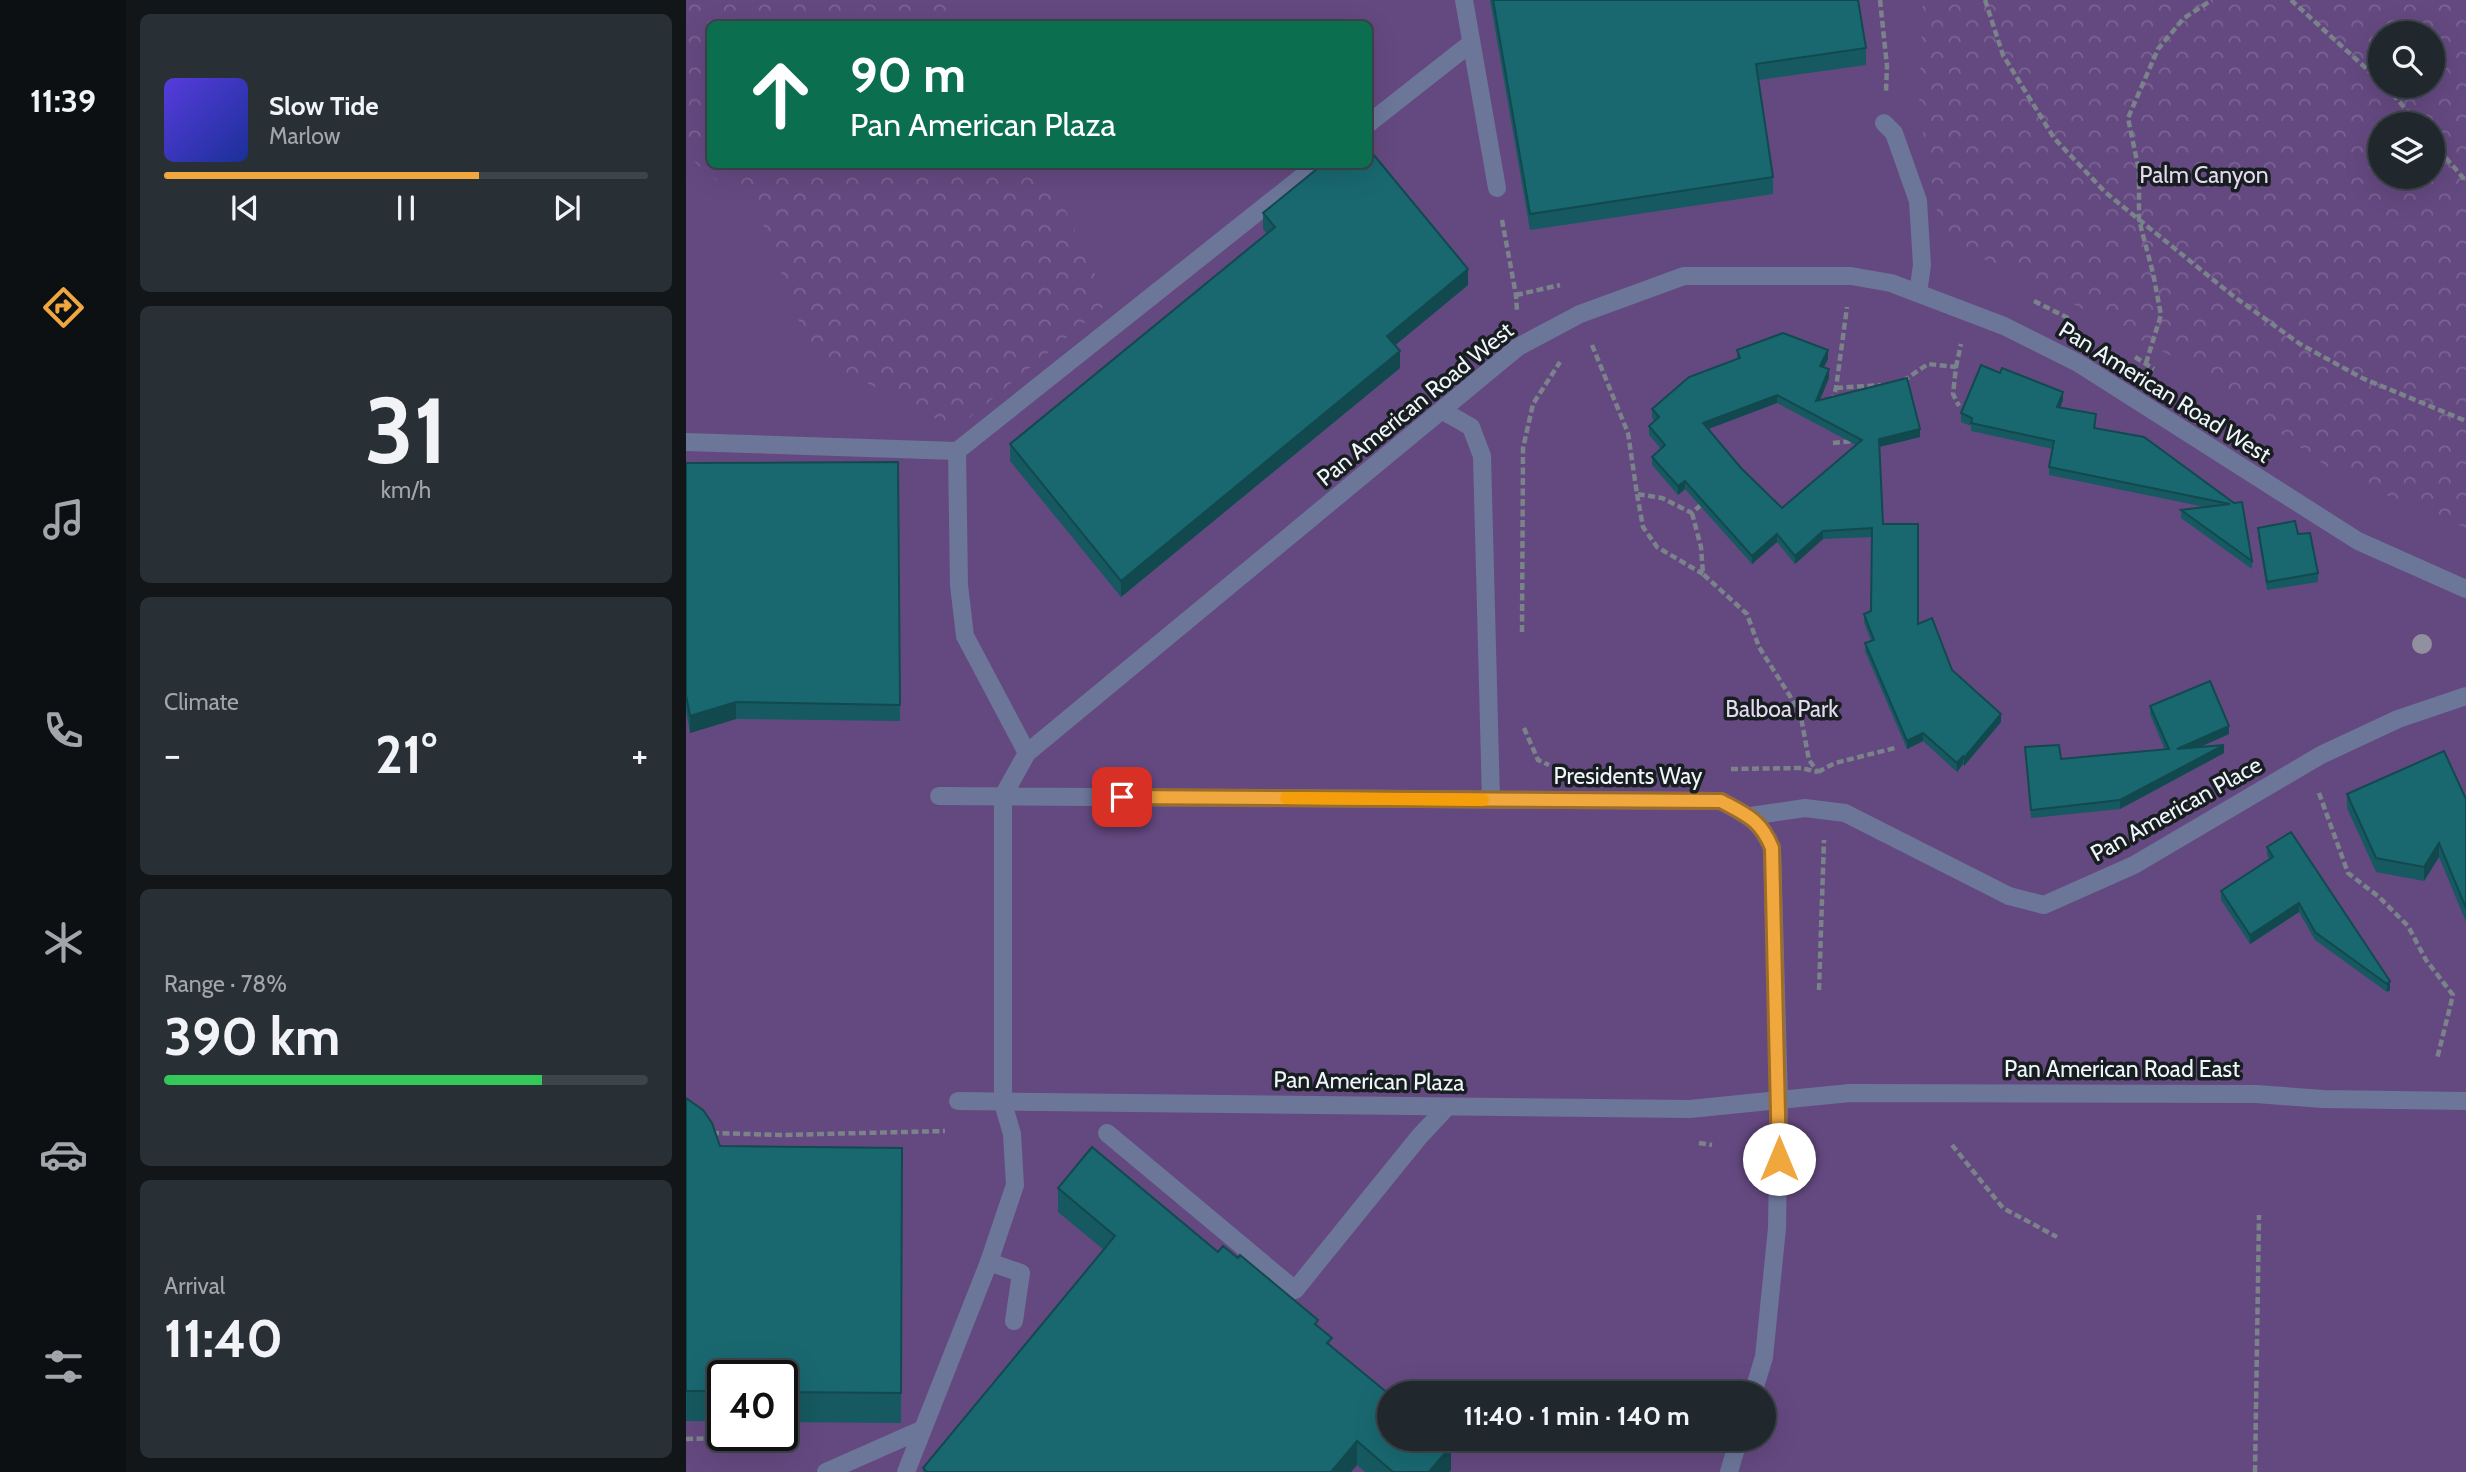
<!DOCTYPE html>
<meta charset="utf-8">
<style>
:root{--surface:#20282e;--page:#283036;--text:#f1f3f6;--muted:#a2a6aa;--line:#3d444a;--accent:#efa73e}
body{margin:0;font-family:Cabin,sans-serif;background:var(--page);color:var(--text);height:100vh;display:flex;flex-direction:column;font-size:26px;white-space:nowrap}
*{box-sizing:border-box;margin:0}
p{font-size:23px;color:var(--muted)}
.icon{flex:none;width:38px;height:38px;fill:none;stroke:currentColor;stroke-width:2;stroke-linecap:round;stroke-linejoin:round}
.map{position:relative;flex:1;overflow:hidden}
.details{display:flex;flex-direction:column;gap:14px;padding:14px;background:#121619;width:560px}
.details>*{flex:none}
.guide{position:absolute;left:21px;top:21px;width:665px;height:147px;border-radius:10px;box-shadow:0 7px 28px #0002,0 0 0 2px var(--line);background:#0b6e4f;color:#fff;overflow:hidden}
.controls{position:absolute;left:1682px;top:21px;display:grid;gap:14px}
.controls a{display:grid;place-items:center;width:77px;height:77px;border-radius:50%;background:var(--surface);box-shadow:0 7px 28px #0002,0 0 0 2px var(--line);font-size:35px}
.speed{position:absolute;left:21px;top:1360px;display:flex;gap:14px;font-size:35px;font-weight:700;text-align:center}
.speed>*{display:grid;place-content:center;width:91px;height:91px;border-radius:50%;background:var(--surface);box-shadow:0 7px 28px #0002,0 0 0 2px var(--line);line-height:1}
.speed .limit{border:4px solid #111;border-radius:10px;background:#fff;color:#111}
.pin{position:absolute;display:grid;place-items:center;width:60px;height:60px;color:#fff;margin:-30px;border-radius:14px;box-shadow:0 4px 10px #0006}
.me{position:absolute;width:77px;margin:-38px;rotate:0deg;stroke-linejoin:round;filter:drop-shadow(0 0 5px #0008)}
.turn{display:flex;align-items:center;gap:24px;height:147px;padding:0 28px;font-size:32px}
.turn .icon{width:91px;height:91px;stroke-width:2.5}
.turn b{display:block;font-size:49px;line-height:60px}
.big{font-size:52px;font-weight:700;line-height:1.1}
.details .widget{flex:1;display:flex;flex-direction:column;justify-content:center;gap:10px;min-width:0;padding:0 24px;border-radius:10px;background:var(--page)}
.details .dial{align-items:center;gap:0}
.dial b{font-size:91px;line-height:1}
.song{display:flex;align-items:center;gap:21px}
.cover{width:84px;height:84px;border-radius:10px;background:linear-gradient(135deg,hsl(250 70% 55%),hsl(230 70% 35%))}
.played{height:7px;border-radius:4px;background:linear-gradient(90deg,var(--accent) 65%,var(--line) 65%)}
.keys{display:flex;justify-content:space-around;direction:ltr}
.heat{display:flex;justify-content:space-between;align-items:center;font-size:38px;direction:ltr}
.charge{height:10px;border-radius:5px;background:linear-gradient(90deg,#34c759 78%,var(--line) 0)}
.trip{position:absolute;left:691px;top:1381px;width:399px;height:70px;border-radius:35px;background:var(--surface);box-shadow:0 7px 28px #0002,0 0 0 2px var(--line);font-weight:700;line-height:70px;text-align:center}
main{display:flex;flex:1;min-height:0}
.menu{display:flex;flex-direction:column;width:126px;justify-content:space-around;align-items:center;background:#0d1012;color:var(--muted)}
.menu .icon{width:49px;height:49px}
.menu .active{color:var(--accent)}
.menu b{font-size:32px;color:var(--text)}
.map>svg:first-child{display:block}
.green{fill:#644980;fill-rule:evenodd}
.forest{fill:url(#forest-crowns);fill-rule:evenodd}
.lines{fill:none;stroke-linecap:round;stroke-linejoin:round}
.path{stroke:#7a838a;stroke-width:4.5;stroke-dasharray:7 3.5;stroke-linecap:butt}
.service{stroke:#6c7699;stroke-width:18}
.pedestrian{stroke:#6c7699;stroke-width:18}
.minor{stroke:#6c7699;stroke-width:18}
.tertiary{stroke:#6c7699;stroke-width:18}
.tree{fill:#91909f}
.wall{fill:#165960;fill-rule:evenodd}
.shaded-wall{fill:#12494e}
.building{fill:#196870;stroke:#12494e;stroke-width:2;fill-rule:evenodd}
.route-casing{stroke:#9b6d28;stroke-width:18}
.route{stroke:#efa73e;stroke-width:12}
.slow{stroke:#f59e0b;stroke-width:12}
.labels{text-anchor:middle;dominant-baseline:central;stroke-width:7;stroke-linejoin:round;paint-order:stroke}
.park-label{font-size:23px;fill:#e4daef;stroke:#181d20}
.street-label{font-size:23px;fill:#eff6fb;stroke:#181d20}
</style>
<main>
<nav class="menu">
<b>11:39</b>
<svg class="icon active" aria-label="directions" viewBox="0 0 24 24"><path d="M12 3l9 9-9 9-9-9zM9 14v-3h6M13 9l2 2-2 2"/></svg>
<svg class="icon" aria-label="music" viewBox="0 0 24 24"><path d="M9 18V5l10-2v13"/><circle cx="6" cy="18" r="3"/><circle cx="16" cy="16" r="3"/></svg>
<svg class="icon" aria-label="phone" viewBox="0 0 24 24"><path d="M5 4h4l2 5-3 2q2 4 5 5l2-3 5 2v4C11 20 4 13 5 4z"/></svg>
<svg class="icon" aria-label="climate" viewBox="0 0 24 24"><path d="M12 3v18M4 7l16 10M4 17L20 7"/></svg>
<svg class="icon" aria-label="car" viewBox="0 0 24 24"><path d="M5 17H2v-5l4-1 3-4h7l3 4 3 1v5h-3M9 17h6M6 11h13"/><circle cx="7" cy="17" r="2"/><circle cx="17" cy="17" r="2"/></svg>
<svg class="icon" aria-label="filters" viewBox="0 0 24 24"><path d="M4 7h16M4 17h16"/><circle cx="9" cy="7" r="2"/><circle cx="15" cy="17" r="2"/></svg>
</nav>
<section class="details">
<div class="widget">
<div class="song"><i class="cover"></i><div><b>Slow Tide</b><p>Marlow</p></div></div>
<div class="played"></div>
<div class="keys"><svg class="icon" aria-label="previous" viewBox="0 0 24 24"><path d="M18 5L8 12l10 7zM5 5v14"/></svg><svg class="icon" aria-label="pause" viewBox="0 0 24 24"><path d="M8 5v14M16 5v14"/></svg><svg class="icon" aria-label="next" viewBox="0 0 24 24"><path d="M6 5l10 7-10 7zM19 5v14"/></svg></div>
</div>
<div class="widget dial"><b>31</b><p>km/h</p></div>
<div class="widget"><p>Climate</p>
<div class="heat"><a>−</a><b class="big">21°</b><a>+</a></div>
</div>
<div class="widget"><p>Range · 78%</p><b class="big">390 km</b><div class="charge"></div></div>
<div class="widget"><p>Arrival</p><b class="big">11:40</b></div>
</section>
<div class="map">
<svg width="1780" height="1472" viewBox="0 0 1780 1472">
<defs>
<pattern id="forest-crowns" width="20" height="18" patternUnits="userSpaceOnUse" patternTransform="scale(1.75)"><rect width="20" height="18" fill="#644980"/><path d="M2 6a3 3 0 1 1 6 0M12 15a3 3 0 1 1 6 0" fill="none" stroke="#7a6493"/></pattern>
</defs>
<rect width="100%" height="100%" fill="#2b363e"/>
<path class="green" d="M 0,0 L 1780,0 L 1780,1472 L 0,1472 ZM 24,24 L 682,24 L 682,164 L 24,164 ZM 1694,33 L 1746,33 L 1746,86 L 1694,86 ZM 1694,124 L 1746,124 L 1746,177 L 1694,177 ZM 37,1376 L 96,1376 L 96,1435 L 37,1435 ZM 704,1393 L 1078,1393 L 1078,1438 L 704,1438 Z"/>
<path class="forest" d="M 0,0 L 259,0 L 286,24 L 24,24 L 24,164 L 359,165 L 422,303 L 270,429 L 125,354 L 74,216 L 0,155 Z
M 1237,0 L 1780,0 L 1780,528 L 1654,476 L 1489,358 L 1314,265 L 1257,245 L 1233,109 ZM 1694,33 L 1746,33 L 1746,86 L 1694,86 ZM 1694,124 L 1746,124 L 1746,177 L 1694,177 Z"/>
<g class="lines">
<path class="path" d="M 1194,0 L 1201,66 L 1200,91
M 1299,0 L 1317,55 L 1368,138 L 1419,192 L 1546,295 L 1614,344 L 1676,378 L 1780,421
M 1605,0 L 1694,81
M 1700,86 L 1732,124
M 1746,142 L 1780,181
M 816,220 L 830,295 L 831,311
M 830,295 L 874,285
M 1348,301 L 1384,319
M 906,345 L 942,433 L 951,494 L 976,498 L 1006,513 L 1018,502
M 1449,357 L 1468,369
M 1460,363 L 1475,315 L 1467,273 L 1453,220 L 1453,171 L 1442,118 L 1472,49 L 1498,18 L 1526,0
M 1270,367 L 1275,344
M 1217,381 L 1242,364 L 1270,367 L 1267,394 L 1273,406
M 1150,388 L 1195,385
M 1146,402 L 1150,388 L 1161,307
M 1147,443 L 1166,441
M 951,494 L 957,527 L 971,547 L 1017,574
M 1006,513 L 1015,547 L 1017,574 L 1061,614 L 1073,647 L 1114,712 L 1123,760 L 1131,771
M 836,632 L 837,448 L 847,404 L 874,362
M 838,728 L 852,760 L 863,765
M 1045,769 L 1115,768 L 1132,772
M 1132,772 L 1149,763 L 1209,748
M 1633,793 L 1662,873 L 1693,897 L 1722,926 L 1740,960 L 1767,995 L 1751,1059
M 1133,990 L 1138,840
M 26,1133 L 95,1135 L 259,1131
M 1013,1143 L 1026,1145
M 1266,1145 L 1317,1208 L 1371,1237
M 0,1439 L 68,1437 L 68,1435
M 1569,1472 L 1573,1215"/>
<path class="service" d="M 778,0 L 811,188
M 1198,123 L 1208,133 L 1232,201 L 1236,265 L 1232,293
M 682,124 L 785,43
M 0,442 L 271,451
M 341,753 L 279,636 L 273,585 L 271,451 L 632,164
M 317,1103 L 317,796
M 303,1262 L 335,1273 L 328,1321"/>
<path class="pedestrian" d="M 421,1133 L 609,1290 L 733,1137 L 761,1107"/>
<path class="minor" d="M 757,411 L 785,427 L 796,456 L 805,800
M 253,796 L 1035,801 C 1061,815 1074,820 1086,848 L 1093,1100 L 1004,1109 L 272,1101
M 317,796 L 341,753 L 832,347 L 894,314 L 998,276 L 1165,276 L 1205,283 L 1318,326 L 1392,363 L 1672,541 L 1780,589
M 1065,816 L 1119,808 L 1159,813 L 1323,896 L 1358,905 L 1448,865 L 1635,755 L 1712,719 L 1780,696
M 140,1472 L 235,1430
M 220,1472 L 303,1262 L 329,1185 L 326,1134 L 317,1103"/>
<path class="tertiary" d="M 1067,1393 L 1078,1357 L 1091,1228 L 1093,1100 L 1164,1093 L 1570,1094 L 1637,1099 L 1780,1101
M 1043,1472 L 1053,1438"/>
</g>
<circle class="tree" cx="1736" cy="644" r="10"/>
<path class="wall" d="M 804,0 L 1172,0 L 1180,48 L 1180,65 L 1073,80 L 1087,177 L 1087,194 L 844,230 Z
M 577,213 L 782,285 L 709,345 L 714,368 L 435,597 L 324,461 L 324,444 L 581,234 L 577,229 Z
M 1051,350 L 1142,359 L 1138,367 L 1143,378 L 1134,400 L 1234,437 L 1193,447 L 1197,524 L 1232,624 L 1266,670 L 1315,722 L 1278,766 L 1277,764 L 1271,772 L 1237,741 L 1221,749 L 1179,651 L 1179,643 L 1185,641 L 1178,622 L 1178,614 L 1185,611 L 1186,537 L 1137,539 L 1109,564 L 1091,542 L 1066,564 L 999,489 L 992,495 L 966,465 L 966,457 L 975,449 L 963,435 L 963,426 L 969,421 L 966,418 L 966,409 L 1051,359 ZM 1091,403 L 1170,445 L 1096,508 L 1055,468 L 1022,429 Z
M 1377,400 L 1374,408 L 1410,423 L 1409,428 L 1548,503 L 1566,561 L 1566,569 L 1495,518 L 1495,510 L 1519,507 L 1363,475 L 1363,467 L 1367,449 L 1285,431 L 1285,426 L 1275,422 L 1275,413 Z
M 212,462 L 214,721 L 50,719 L 4,733 L 0,711 L 0,463 Z
M 1572,528 L 1612,534 L 1632,573 L 1632,582 L 1581,590 L 1572,536 Z
M 1464,706 L 1543,734 L 1514,747 L 1538,753 L 1434,809 L 1345,818 L 1339,747 L 1375,759 L 1479,750 L 1464,714 Z
M 1661,794 L 1780,799 L 1780,922 L 1753,857 L 1738,881 L 1690,872 L 1661,808 Z
M 1581,847 L 1704,981 L 1704,990 L 1701,992 L 1629,940 L 1613,912 L 1564,944 L 1535,900 L 1535,891 L 1584,860 L 1581,855 Z
M 0,1098 L 34,1146 L 216,1148 L 215,1423 L 96,1422 L 96,1376 L 37,1376 L 37,1421 L 0,1421 Z
M 372,1188 L 532,1252 L 632,1326 L 646,1347 L 765,1470 L 763,1472 L 679,1472 L 671,1465 L 665,1472 L 237,1472 L 237,1468 L 418,1250 L 372,1212 Z"/>
<path class="shaded-wall" d="M 782,269 L 782,285 L 701,352 L 701,336 Z
M 1142,350 L 1142,359 L 1134,374 L 1134,366 Z
M 714,351 L 714,368 L 435,597 L 435,581 Z
M 1143,369 L 1143,378 L 1130,409 L 1130,401 Z
M 1377,392 L 1377,400 L 1371,416 L 1371,407 Z
M 1091,395 L 1091,403 L 1017,431 L 1017,423 Z
M 1234,429 L 1234,437 L 1193,447 L 1193,439 Z
M 999,481 L 999,489 L 992,495 L 992,486 Z
M 1137,531 L 1137,539 L 1109,564 L 1109,556 Z
M 1091,534 L 1091,542 L 1066,564 L 1066,556 Z
M 50,702 L 50,719 L 4,733 L 4,716 Z
M 1315,714 L 1315,722 L 1278,766 L 1278,758 Z
M 1543,726 L 1543,734 L 1491,757 L 1491,749 Z
M 1237,733 L 1237,741 L 1221,749 L 1221,741 Z
M 1538,745 L 1538,753 L 1434,809 L 1434,800 Z
M 1277,756 L 1277,764 L 1271,772 L 1271,763 Z
M 1753,843 L 1753,857 L 1738,881 L 1738,867 Z
M 1613,903 L 1613,912 L 1564,944 L 1564,935 Z
M 1704,981 L 1704,990 L 1701,992 L 1701,984 Z
M 671,1441 L 671,1465 L 665,1472 L 645,1472 Z
M 765,1446 L 765,1470 L 763,1472 L 743,1472 Z"/>
<path class="building" d="M 807,0 L 1172,0 L 1180,48 L 1070,64 L 1087,177 L 844,214 Z
M 682,148 L 782,269 L 701,336 L 714,351 L 435,581 L 324,444 L 589,227 L 577,213 L 637,164 L 682,164 Z
M 1097,333 L 1142,350 L 1134,366 L 1143,369 L 1130,401 L 1221,378 L 1234,429 L 1193,439 L 1197,524 L 1232,524 L 1232,624 L 1246,618 L 1266,670 L 1315,714 L 1278,758 L 1277,756 L 1271,763 L 1237,733 L 1221,741 L 1179,643 L 1188,640 L 1178,614 L 1185,611 L 1186,528 L 1137,531 L 1109,556 L 1091,534 L 1066,556 L 999,481 L 992,486 L 966,457 L 979,445 L 963,426 L 973,417 L 966,409 L 1003,377 L 1054,358 L 1051,350 ZM 1091,395 L 1176,440 L 1096,508 L 1055,468 L 1017,423 Z
M 1295,365 L 1314,373 L 1316,368 L 1377,392 L 1371,407 L 1410,414 L 1408,428 L 1458,437 L 1548,503 L 1556,502 L 1566,561 L 1495,510 L 1544,504 L 1363,467 L 1368,441 L 1285,423 L 1286,418 L 1275,413 Z
M 212,462 L 214,705 L 50,702 L 4,716 L 0,695 L 0,463 Z
M 1609,521 L 1612,534 L 1624,533 L 1632,573 L 1581,582 L 1572,528 Z
M 1524,681 L 1543,726 L 1491,749 L 1538,745 L 1434,800 L 1345,810 L 1339,747 L 1373,745 L 1375,759 L 1483,749 L 1464,706 Z
M 1758,751 L 1780,799 L 1780,908 L 1753,843 L 1738,867 L 1690,858 L 1661,794 Z
M 1605,832 L 1704,981 L 1701,984 L 1629,932 L 1613,903 L 1564,935 L 1535,891 L 1587,857 L 1581,847 Z
M 0,1098 L 17,1110 L 26,1123 L 34,1146 L 216,1148 L 215,1393 L 96,1392 L 96,1376 L 37,1376 L 37,1391 L 0,1391 Z
M 406,1147 L 532,1252 L 537,1246 L 552,1258 L 554,1255 L 632,1320 L 629,1324 L 646,1338 L 641,1343 L 704,1395 L 704,1438 L 756,1438 L 765,1446 L 743,1472 L 707,1472 L 671,1441 L 645,1472 L 241,1472 L 237,1468 L 429,1236 L 372,1188 Z"/>
<g class="lines">
<defs>
<path id="route" d="M 436,797 L 1035,801 C 1061,815 1075,820 1086,848 L 1093,1159"/>
</defs>
<use href="#route" class="route-casing"/>
<use href="#route" class="route"/>
<path class="slow" d="M 600,798 L 797,800"/>
</g>
<g class="labels">
<g class="park-label">
<text x="1518" y="175">Palm Canyon</text>
<text x="1096" y="709">Balboa Park</text>
</g>
<g class="street-label">
<text transform="translate(1479 392) rotate(32)">Pan American Road West</text>
<text transform="translate(729 404) rotate(-39)">Pan American Road West</text>
<text x="942" y="776">Presidents Way</text>
<text transform="translate(1490 809) rotate(-29)">Pan American Place</text>
<text x="1436" y="1069">Pan American Road East</text>
<text transform="translate(683 1081) rotate(1)">Pan American Plaza</text>
</g>
</g>
</svg>
<div class="controls">
<a><svg class="icon" aria-label="search" viewBox="0 0 24 24"><circle cx="10" cy="10" r="6"/><path d="M15 15l6 6"/></svg></a>
<a><svg class="icon" aria-label="layers" viewBox="0 0 24 24"><path d="M12 4l9 5-9 5-9-5zM3 14l9 5 9-5"/></svg></a>
</div>
<div class="speed"><div class="limit">40</div></div>
<div class="pin" style="left:436px;top:797px;background:#d93025"><svg class="icon" aria-label="arrive" viewBox="0 0 24 24"><path d="M6 21V4h12l-3 4 3 4H6"/></svg></div>
<svg class="me" style="left:1093px;top:1159px" viewBox="-20 -20 40 40"><circle r="19" fill="#fff"/><path d="M0-13L10 11 0 6-10 11z" fill="#efa73e"/></svg>
<div class="trip">11:40 · 1 min · 140 m</div>
<div class="guide">
<div class="turn"><svg class="icon" aria-label="ahead" viewBox="0 0 24 24"><path d="M12 20V5M6 11l6-6 6 6"/></svg><div><b>90 m</b>Pan American Plaza</div></div>
</div>
</div>
</main>
